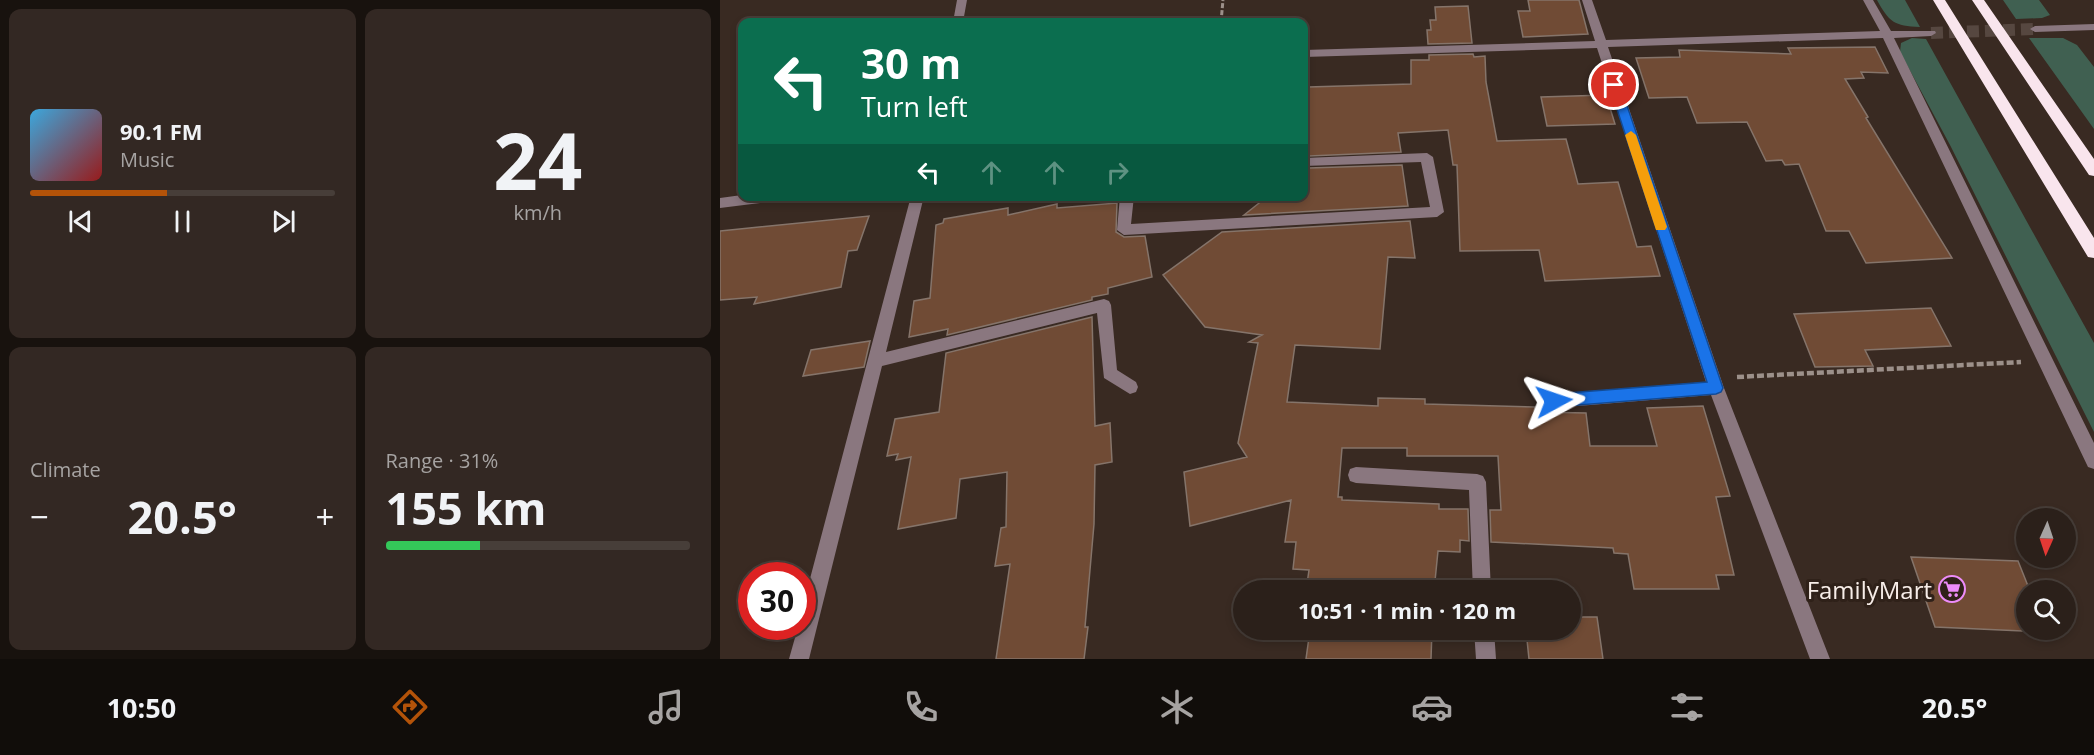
<!DOCTYPE html>
<meta charset="utf-8">
<style>
:root{--surface:#2b201a;--page:#332823;--text:#f1f3f6;--muted:#a6a3a2;--line:#473e39;--accent:#b45309}
body{margin:0;font-family:"Open Sans",sans-serif;background:var(--page);color:var(--text);height:100vh;display:flex;flex-direction:column;font-size:22px;white-space:nowrap}
*{box-sizing:border-box;margin:0}
p{font-size:20px;color:var(--muted)}
.icon{flex:none;width:33px;height:33px;fill:none;stroke:currentColor;stroke-width:2;stroke-linecap:round;stroke-linejoin:round}
.map{position:relative;flex:1;overflow:hidden}
.drawer{display:flex;flex-direction:column;gap:9px;padding:9px;background:#18120e;width:720px}
.drawer>*{flex:none}
.top-card{position:absolute;left:18px;top:18px;width:570px;height:183px;border-radius:12px;box-shadow:0 3px 9px #0003,0 0 0 2px var(--line);background:#0b6e4f;color:#fff;overflow:hidden}
.needle{width:39px;rotate:183deg}
.fabs{position:absolute;left:1296px;top:508px;display:grid;gap:12px}
.fabs a{display:grid;place-items:center;width:60px;height:60px;border-radius:50%;background:var(--surface);box-shadow:0 3px 9px #0003,0 0 0 2px var(--line);font-size:30px}
.speed{position:absolute;left:18px;top:562px;display:flex;gap:12px;font-size:30px;font-weight:700;text-align:center}
.speed>*{display:grid;place-content:center;width:78px;height:78px;border-radius:50%;background:var(--surface);box-shadow:0 3px 9px #0003,0 0 0 2px var(--line);line-height:1}
.speed .limit{border:9px solid #d22;background:#fff;color:#111}
.pin{position:absolute;display:grid;place-items:center;width:51px;height:51px;color:#fff;margin:-26px;border:3px solid #fff;border-radius:50%;box-shadow:0 2px 6px #0007}
.me{position:absolute;width:66px;margin:-33px;rotate:85deg;stroke-linejoin:round;filter:drop-shadow(0 0 4px #0008)}
.turn{display:flex;align-items:center;gap:21px;height:126px;padding:0 24px;font-size:27px}
.turn .icon{width:78px;height:78px;stroke-width:2.5}
.turn b{display:block;font-size:42px;line-height:51px}
.lanes{display:flex;align-items:center;height:57px;padding:0 24px;background:#0003;justify-content:center;gap:30px;direction:ltr}
.lanes .off{opacity:.35}
.big{font-size:45px;font-weight:700;line-height:1.1}
.drawer .widget{flex:1;display:flex;flex-direction:column;justify-content:center;gap:9px;min-width:0;padding:0 21px;border-radius:12px;background:var(--page)}
.drawer .dial{align-items:center;gap:0}
.dial b{font-size:78px;line-height:1}
.song{display:flex;align-items:center;gap:18px}
.cover{width:72px;height:72px;border-radius:9px;background:linear-gradient(135deg,hsl(200 70% 55%),hsl(0 70% 35%))}
.played{height:6px;border-radius:3px;background:linear-gradient(90deg,var(--accent) 45%,var(--line) 45%)}
.keys{display:flex;justify-content:space-around;direction:ltr}
.heat{display:flex;justify-content:space-between;align-items:center;font-size:33px;direction:ltr}
.charge{height:9px;border-radius:4px;background:linear-gradient(90deg,#34c759 31%,var(--line) 0)}
.drawer .tiles{flex:1;display:grid;gap:9px;grid-template-columns:repeat(2,1fr)}
.trip{position:absolute;left:513px;top:580px;width:348px;height:60px;border-radius:30px;background:var(--surface);box-shadow:0 3px 9px #0003,0 0 0 2px var(--line);font-weight:700;line-height:60px;text-align:center}
.menu{display:flex;height:96px;justify-content:space-around;align-items:center;background:#110d0a;color:var(--muted)}
.menu .icon{width:42px;height:42px}
.menu .current{color:var(--accent)}
.menu b{font-size:27px;color:var(--text)}
main{display:flex;flex:1;min-height:0}
.map>svg:first-child{display:block}
.green{fill:#406051}
.building{fill:#704b35;stroke:#85746a;stroke-width:1.5}
.lines{fill:none;stroke-linecap:round;stroke-linejoin:round}
.minor-tunnel{stroke:#564740;stroke-width:12;stroke-dasharray:12 6;stroke-linecap:butt}
.path-far1{stroke:#9c908a;stroke-width:3;stroke-dasharray:5 2;stroke-linecap:butt}
.path{stroke:#9c908a;stroke-width:4.5;stroke-dasharray:7 3;stroke-linecap:butt}
.minor{fill:#8a777f;fill-rule:evenodd}
.highway{fill:#f9e5ed;fill-rule:evenodd}
.route{fill:#1a73e8;stroke:#114b97;stroke-width:1.5}
.slow{fill:#f59e0b}
.labels{text-anchor:middle;dominant-baseline:central;stroke-width:6;stroke-linejoin:round;paint-order:stroke}
.near-poi-label{font-size:24px;fill:#f7ede8;stroke:#2f2119;text-anchor:end}
</style>
<main>
<section class="drawer">
<div class="tiles">
<div class="widget">
<div class="song"><i class="cover"></i><div><b>90.1 FM</b><p>Music</p></div></div>
<div class="played"></div>
<div class="keys"><svg class="icon" aria-label="previous" viewBox="0 0 24 24"><path d="M18 5L8 12l10 7zM5 5v14"/></svg><svg class="icon" aria-label="pause" viewBox="0 0 24 24"><path d="M8 5v14M16 5v14"/></svg><svg class="icon" aria-label="next" viewBox="0 0 24 24"><path d="M6 5l10 7-10 7zM19 5v14"/></svg></div>
</div>
<div class="widget dial"><b>24</b><p>km/h</p></div>
<div class="widget"><p>Climate</p>
<div class="heat"><a>−</a><b class="big">20.5°</b><a>+</a></div>
</div>
<div class="widget"><p>Range · 31%</p><b class="big">155 km</b><div class="charge"></div></div>
</div>
</section>
<div class="map">
<svg width="1374" height="659" viewBox="0 0 1374 659">
<rect width="100%" height="100%" fill="#392a22"/>
<path class="green" d="M 1157,0 L 1185,0 L 1200,27 C 1174,26 1169,22 1157,0 Z
M 1283,0 L 1319,0 L 1330,15 L 1322,18 L 1296,19 Z
M 1192,38 L 1206,39 L 1374,343 L 1374,432 L 1230,145 L 1180,52 L 1181,43 Z
M 1309,38 L 1343,38 L 1357,45 L 1374,67 L 1374,129 Z"/>
<path class="building" d="M 808,0 L 859,0 L 868,34 L 803,37 L 798,11 L 810,11 Z
M 748,6 L 752,43 L 708,44 L 707,30 L 711,30 L 710,20 L 716,20 L 715,7 Z
M 1155,47 L 1168,73 L 1141,72 L 1144,78 L 1125,79 L 1148,117 L 1146,118 L 1232,258 L 1146,263 L 1129,231 L 1106,231 L 1079,164 L 1065,165 L 1062,160 L 1046,161 L 1027,122 L 977,123 L 967,97 L 929,98 L 916,58 L 960,57 L 959,50 L 1071,54 L 1068,48 Z
M 753,54 L 754,57 L 765,56 L 766,82 L 777,141 L 846,139 L 858,184 L 898,182 L 917,247 L 931,246 L 940,276 L 825,281 L 819,250 L 740,251 L 737,165 L 733,165 L 728,130 L 678,133 L 681,152 L 589,156 L 588,87 L 691,84 L 691,60 L 709,60 L 709,55 Z
M 886,95 L 895,124 L 827,126 L 821,97 Z
M 682,165 L 688,206 L 524,215 L 548,196 L 584,196 L 584,184 L 589,184 L 589,168 Z
M 397,203 L 396,232 L 404,237 L 425,236 L 432,277 L 388,288 L 388,294 L 372,297 L 372,300 L 227,335 L 228,329 L 189,337 L 194,301 L 210,298 L 216,225 L 223,223 L 224,219 L 288,208 L 288,215 L 337,204 L 337,208 Z
M 149,216 L 137,250 L 128,251 L 121,287 L 34,304 L 37,297 L 0,300 L 0,231 Z
M 690,221 L 695,258 L 668,257 L 660,349 L 575,345 L 567,402 L 658,406 L 658,398 L 705,399 L 705,404 L 815,407 L 815,412 L 866,413 L 870,446 L 937,446 L 927,408 L 983,406 L 1010,496 L 996,497 L 1014,575 L 996,575 L 999,589 L 914,589 L 908,554 L 894,553 L 893,548 L 771,542 L 770,510 L 781,510 L 778,456 L 687,456 L 687,448 L 622,448 L 618,497 L 622,497 L 622,500 L 719,504 L 719,509 L 748,509 L 749,541 L 740,540 L 740,552 L 718,551 L 714,591 L 586,591 L 589,570 L 573,569 L 576,542 L 565,542 L 571,500 L 470,526 L 464,472 L 527,457 L 518,443 L 538,343 L 529,342 L 542,335 L 485,327 L 443,275 L 502,232 Z
M 1211,308 L 1231,346 L 1145,350 L 1153,366 L 1095,367 L 1074,314 Z
M 372,317 L 375,426 L 390,423 L 392,462 L 375,465 L 374,524 L 365,627 L 368,627 L 364,659 L 276,659 L 290,564 L 275,566 L 281,528 L 286,527 L 287,472 L 240,479 L 236,518 L 178,529 L 191,457 L 176,460 L 178,454 L 167,456 L 175,419 L 219,412 L 226,353 Z
M 150,341 L 144,367 L 83,376 L 91,350 Z
M 1191,557 L 1298,561 L 1310,591 L 1306,591 L 1306,630 L 1327,630 L 1327,632 L 1215,627 Z
M 850,617 L 877,617 L 883,659 L 809,659 L 806,630 L 850,630 Z
M 590,630 L 712,630 L 711,659 L 586,659 Z"/>
<g class="lines">
<path class="minor-tunnel" d="M 1211,33 L 1315,29"/>
<path class="path-far1" d="M 501,22 L 503,0"/>
<path class="path" d="M 1017,377 L 1301,362"/>
<path class="minor" d="M 237,0 L 247,0 L 243,22 L 233,22 Z
M 862,0 L 872,0 L 886,40 L 1160,31 L 1143,0 L 1153,0 L 1171,31 L 1215,31 L 1216,33 L 1211,36 L 1174,38 L 1374,443 L 1374,469 L 1368,467 L 1163,38 L 888,47 L 1004,388 L 1110,659 L 1090,659 L 991,395 L 834,408 L 828,406 L 826,401 L 828,396 L 834,394 L 986,382 L 877,48 L 584,57 L 584,50 L 875,41 Z
M 1374,24 L 1374,30 L 1315,32 L 1310,29 L 1315,26 Z
M 707,153 L 713,157 L 724,212 L 717,217 L 404,235 L 397,230 L 400,196 L 414,196 L 411,224 L 710,207 L 701,162 L 584,166 L 584,158 Z
M 22,195 L 22,196 L 63,196 L 57,201 L 0,208 L 0,198 Z
M 191,196 L 204,196 L 166,352 L 384,299 L 389,301 L 391,305 L 397,370 L 416,382 L 418,387 L 416,392 L 410,394 L 384,378 L 377,313 L 162,366 L 89,659 L 69,659 L 78,627 L 82,627 L 82,609 Z
M 636,467 L 757,474 L 763,476 L 766,482 L 771,591 L 753,591 L 749,490 L 636,483 L 630,481 L 628,475 L 630,469 Z
M 754,630 L 774,630 L 776,659 L 756,659 Z"/>
<path class="highway" d="M 1213,0 L 1225,0 L 1374,238 L 1374,258 L 1368,257 Z
M 1252,0 L 1264,0 L 1374,159 L 1374,176 L 1369,175 Z"/>
</g>
<path class="route" d="M 894,81 L 900,85 L 1003,388 L 1001,392 L 996,394 L 834,407 L 829,405 L 827,401 L 829,396 L 834,394 L 987,382 L 889,85 Z"/>
<path class="slow" d="M 911,131 L 916,135 L 947,227 L 945,230 L 936,230 L 935,227 L 905,135 Z"/>
<defs>
<symbol id="supermarket-ring" viewBox="-11 -11 22 22"><circle r="9.5" fill="#2f2119" stroke="#ed8cf9" stroke-width="1.5"/><path d="M-6-5.5h2.5l.6 2H6L4.5 2H-2.5L-4.4-4H-6ZM-1.5 3.2a1.3 1.3 0 1 0 .1 0ZM3 3.2a1.3 1.3 0 1 0 .1 0Z" fill="#ed8cf9"/></symbol>
</defs>
<g fill-rule="evenodd">
<use href="#supermarket-ring" x="1217" y="574" width="30" height="30"/>
</g>
<g class="labels">
<g class="near-poi-label">
<text x="1212" y="589">FamilyMart</text>
</g>
</g>
</svg>
<div class="fabs">
<a><svg class="needle" viewBox="-14 -14 28 28"><path d="M0-13l5 13h-10z" fill="#e53935"/><path d="M0 13l5-13h-10z" fill="#a6a3a2"/></svg></a>
<a><svg class="icon" aria-label="search" viewBox="0 0 24 24"><circle cx="10" cy="10" r="6"/><path d="M15 15l6 6"/></svg></a>
</div>
<div class="speed"><div class="limit">30</div></div>
<div class="pin" style="left:894px;top:85px;background:#d93025"><svg class="icon" aria-label="arrive" viewBox="0 0 24 24"><path d="M6 21V4h12l-3 4 3 4H6"/></svg></div>
<svg class="me" style="left:834px;top:401px" viewBox="-20 -20 40 40"><path d="M0-17L14 15 0 8-14 15z" fill="#1a73e8" stroke="#fff" stroke-width="4"/></svg>
<div class="trip">10:51 · 1 min · 120 m</div>
<div class="top-card">
<div class="turn"><svg class="icon" aria-label="left" viewBox="0 0 24 24"><path d="M17 20v-9H6M10 6l-5 5 5 5"/></svg><div><b>30 m</b>Turn left</div></div>
<div class="lanes"><svg class="icon" aria-label="left" viewBox="0 0 24 24"><path d="M17 20v-9H6M10 6l-5 5 5 5"/></svg><svg class="icon off" aria-label="ahead" viewBox="0 0 24 24"><path d="M12 20V5M6 11l6-6 6 6"/></svg><svg class="icon off" aria-label="ahead" viewBox="0 0 24 24"><path d="M12 20V5M6 11l6-6 6 6"/></svg><svg class="icon off" aria-label="right" viewBox="0 0 24 24"><path d="M7 20v-9h11M14 6l5 5-5 5"/></svg></div>
</div>
</div>
</main>
<nav class="menu">
<b>10:50</b>
<svg class="icon current" aria-label="directions" viewBox="0 0 24 24"><path d="M12 3l9 9-9 9-9-9zM9 14v-3h6M13 9l2 2-2 2"/></svg>
<svg class="icon" aria-label="music" viewBox="0 0 24 24"><path d="M9 18V5l10-2v13"/><circle cx="6" cy="18" r="3"/><circle cx="16" cy="16" r="3"/></svg>
<svg class="icon" aria-label="phone" viewBox="0 0 24 24"><path d="M5 4h4l2 5-3 2q2 4 5 5l2-3 5 2v4C11 20 4 13 5 4z"/></svg>
<svg class="icon" aria-label="climate" viewBox="0 0 24 24"><path d="M12 3v18M4 7l16 10M4 17L20 7"/></svg>
<svg class="icon" aria-label="car" viewBox="0 0 24 24"><path d="M5 17H2v-5l4-1 3-4h7l3 4 3 1v5h-3M9 17h6M6 11h13"/><circle cx="7" cy="17" r="2"/><circle cx="17" cy="17" r="2"/></svg>
<svg class="icon" aria-label="filters" viewBox="0 0 24 24"><path d="M4 7h16M4 17h16"/><circle cx="9" cy="7" r="2"/><circle cx="15" cy="17" r="2"/></svg>
<b>20.5°</b>
</nav>
